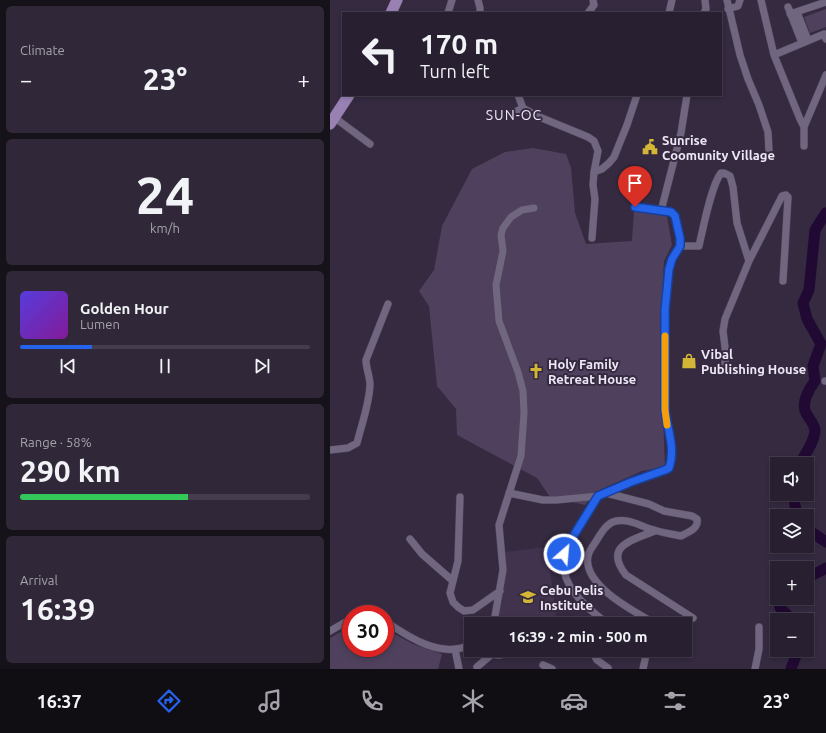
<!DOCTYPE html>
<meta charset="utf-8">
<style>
:root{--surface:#282030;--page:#302838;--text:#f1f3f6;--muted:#a5a3ab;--line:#443e4c;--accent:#2563eb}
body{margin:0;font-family:Ubuntu,sans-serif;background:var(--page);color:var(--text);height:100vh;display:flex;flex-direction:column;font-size:15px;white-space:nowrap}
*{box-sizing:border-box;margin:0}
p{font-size:13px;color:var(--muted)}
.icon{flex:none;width:22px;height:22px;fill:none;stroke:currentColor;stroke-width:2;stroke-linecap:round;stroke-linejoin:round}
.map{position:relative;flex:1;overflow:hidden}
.drawer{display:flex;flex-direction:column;gap:6px;padding:6px;background:#16121a;width:330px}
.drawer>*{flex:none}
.hud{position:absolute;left:12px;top:12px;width:380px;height:84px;border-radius:0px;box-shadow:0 2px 6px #0003,0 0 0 1px var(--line);background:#282030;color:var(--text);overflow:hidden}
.tools{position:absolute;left:440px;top:457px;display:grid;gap:8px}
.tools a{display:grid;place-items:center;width:44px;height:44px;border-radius:0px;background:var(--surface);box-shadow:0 2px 6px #0003,0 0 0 1px var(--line);font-size:20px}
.speed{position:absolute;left:12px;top:605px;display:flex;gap:8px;font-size:20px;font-weight:700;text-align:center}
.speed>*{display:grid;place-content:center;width:52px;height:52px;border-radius:50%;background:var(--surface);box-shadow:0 2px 6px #0003,0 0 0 1px var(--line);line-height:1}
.speed .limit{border:6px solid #d22;background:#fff;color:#111}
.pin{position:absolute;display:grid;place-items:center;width:34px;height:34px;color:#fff;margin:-41px -17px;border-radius:50% 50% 50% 0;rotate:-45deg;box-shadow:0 0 4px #0007}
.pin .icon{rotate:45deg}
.me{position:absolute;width:44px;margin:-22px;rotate:27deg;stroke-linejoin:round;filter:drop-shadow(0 0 3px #0008)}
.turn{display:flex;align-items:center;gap:14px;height:84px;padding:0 12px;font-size:18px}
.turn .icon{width:52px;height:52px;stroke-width:2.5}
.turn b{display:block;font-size:28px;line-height:34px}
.big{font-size:30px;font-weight:700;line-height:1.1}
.drawer .tile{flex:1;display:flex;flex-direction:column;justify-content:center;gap:6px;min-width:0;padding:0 14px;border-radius:6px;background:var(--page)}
.drawer .dial{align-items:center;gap:0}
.dial b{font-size:52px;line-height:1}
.song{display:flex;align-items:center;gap:12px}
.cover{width:48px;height:48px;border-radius:6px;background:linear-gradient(135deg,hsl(250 70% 55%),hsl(290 70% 35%))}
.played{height:4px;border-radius:2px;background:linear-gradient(90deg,var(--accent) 25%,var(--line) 25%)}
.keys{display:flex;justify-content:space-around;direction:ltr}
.heat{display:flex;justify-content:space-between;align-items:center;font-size:22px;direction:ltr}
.charge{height:6px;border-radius:3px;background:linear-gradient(90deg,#34c759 58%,var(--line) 0)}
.trip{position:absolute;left:134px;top:617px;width:228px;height:40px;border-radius:0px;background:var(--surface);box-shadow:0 2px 6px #0003,0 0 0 1px var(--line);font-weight:700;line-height:40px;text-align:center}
.tabs{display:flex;height:64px;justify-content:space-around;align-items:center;background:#100d13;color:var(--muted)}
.tabs .icon{width:28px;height:28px}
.tabs .selected{color:var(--accent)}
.tabs b{font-size:18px;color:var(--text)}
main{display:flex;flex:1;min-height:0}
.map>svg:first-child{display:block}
.built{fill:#41334e}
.green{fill:#4f415e}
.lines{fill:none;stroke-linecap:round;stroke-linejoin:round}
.river{stroke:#200932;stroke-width:11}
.street-casing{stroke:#4e4558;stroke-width:8}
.primary-casing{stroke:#4e4558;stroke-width:12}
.street{stroke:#71667f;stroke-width:7}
.primary{stroke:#9981b4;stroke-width:11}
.route-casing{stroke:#184099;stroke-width:10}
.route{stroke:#2563eb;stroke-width:7}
.slow{stroke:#f59e0b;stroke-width:7}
.labels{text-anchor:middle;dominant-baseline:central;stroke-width:4;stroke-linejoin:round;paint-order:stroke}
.poi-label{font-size:13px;font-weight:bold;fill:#eee7f6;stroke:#352a40;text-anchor:start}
.neighbourhood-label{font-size:14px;letter-spacing:1px;fill:#eee7f6;stroke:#352a40}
</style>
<main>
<section class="drawer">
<div class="tile"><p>Climate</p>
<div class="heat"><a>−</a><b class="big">23°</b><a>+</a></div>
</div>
<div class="tile dial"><b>24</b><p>km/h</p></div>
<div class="tile">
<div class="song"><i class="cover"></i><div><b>Golden Hour</b><p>Lumen</p></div></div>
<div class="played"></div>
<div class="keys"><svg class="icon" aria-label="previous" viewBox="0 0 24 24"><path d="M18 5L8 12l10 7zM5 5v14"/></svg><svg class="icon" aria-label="pause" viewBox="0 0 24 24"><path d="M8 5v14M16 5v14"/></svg><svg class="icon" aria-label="next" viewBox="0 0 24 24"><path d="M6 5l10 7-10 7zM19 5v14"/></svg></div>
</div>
<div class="tile"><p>Range · 58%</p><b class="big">290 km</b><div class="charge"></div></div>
<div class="tile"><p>Arrival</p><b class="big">16:39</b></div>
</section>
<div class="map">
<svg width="496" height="669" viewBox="0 0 496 669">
<rect width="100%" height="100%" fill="#352a40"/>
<path class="built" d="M 217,547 L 227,624 L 167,624 L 176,570 L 174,552 Z"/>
<path class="green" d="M 496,9 L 496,27 L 480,33 L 474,17 Z
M 203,148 L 236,154 L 241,168 L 245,213 L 256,244 L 302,241 L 304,210 L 337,216 L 342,245 L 334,261 L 330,333 L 335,467 L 312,471 L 265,492 L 255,505 L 220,497 L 207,478 L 127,435 L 126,409 L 107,386 L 99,306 L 89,291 L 104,270 L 112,226 L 142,169 L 175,152 Z
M 21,626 L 21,648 L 55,648 L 55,629 L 83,644 L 112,654 L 108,669 L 0,669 L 0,638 Z"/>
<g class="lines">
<path class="river" d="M 470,464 C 475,454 485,441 485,430 C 484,423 479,419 476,413 C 471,403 479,389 485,381 L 483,366 L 491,344 L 477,319 L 473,303 L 479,290 L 485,230 L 496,213
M 463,494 L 467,516
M 477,529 L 496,542
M 477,578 L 496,568
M 448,598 L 450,608 L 463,620
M 461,669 L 468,650"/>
<defs>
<path id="street" d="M 148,0 L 150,8 L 150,13
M 397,0 L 410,55 L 418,79 L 429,105 L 438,132 L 439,151
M 431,0 L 444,55 L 470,119 L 474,127
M 458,7 L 472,43
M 398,9 L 408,6 L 410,0
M 467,12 L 478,40
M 118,13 L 122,0
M 258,13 L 264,5 L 263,0
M 339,13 L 342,0
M 374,13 L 376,9 L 375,0
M 460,14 L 496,2
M 444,55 L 494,34 L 496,39
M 188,95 L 193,108 L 207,116 L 258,137 L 264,141 L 268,151 L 264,172 L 263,185 L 265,199 L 262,238
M 181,114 L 193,108
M 5,118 L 40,144
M 474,146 L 474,127 L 496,75
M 264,172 L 272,169 L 279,163 L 284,157 L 297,125 L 307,95
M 331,211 L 351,133 L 357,95
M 350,246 L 369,246 C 373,229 381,186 391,173 L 394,173 L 400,176 L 403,187 L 407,223 L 419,261 L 395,319 L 393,331 L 396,355 L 394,369
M 419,261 L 452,196 L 456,195 L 458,197 L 453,281
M 495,381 L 496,381
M 0,450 L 18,448 L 27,443 C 32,423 39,405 40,385 C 40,376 36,369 36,360 L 58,304
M 179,493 L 213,500 L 226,500 L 268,496 L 301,482 L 339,468 C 346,450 337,428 335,410 L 335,310 L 339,269 L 342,259 L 350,246 L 350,238 L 345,216 L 341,212 L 305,207
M 276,493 L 319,504 L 334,511 L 362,516 L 367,519 C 369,529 358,532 351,536 C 342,534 333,533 324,530 C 312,527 299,518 286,521 C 276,523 270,535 265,543 C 262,547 259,551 258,556 C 252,585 305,612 326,624
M 268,496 C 261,508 254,519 247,530 C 243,536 238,543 236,549 C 224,581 255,607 278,624
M 130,497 L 128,561 L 120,593 L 123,602 L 128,607 L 134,611 L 143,610 L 170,591
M 325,531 C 302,540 273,546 296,575 L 363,618
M 80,539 L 92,554 L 123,581
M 55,621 C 78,637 113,660 141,644
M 163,624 L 164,622 L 173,570 L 169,525 L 191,456 L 194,413 L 193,391 L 188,372 L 169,321 L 166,285 L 173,251 L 171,235 L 173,228 L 181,217 L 192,210 L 204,208
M 0,631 L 21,619
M 125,649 L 129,669
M 159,650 C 166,659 175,654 184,650
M 261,650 L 267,660 L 278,668
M 213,665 L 222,669
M 147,667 L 162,654
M 313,669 L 316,655 L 313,650
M 425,669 L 429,649 L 429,627"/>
<path id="primary" d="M 61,13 L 67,0
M 0,124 L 19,95"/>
</defs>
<use href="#street" class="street-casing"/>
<use href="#primary" class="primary-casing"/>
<use href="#street" class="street"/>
<use href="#primary" class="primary"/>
</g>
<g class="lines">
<defs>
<path id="route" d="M 234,554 L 236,548 L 268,496 L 301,482 L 335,470 L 339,468 C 346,449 337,428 335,410 L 335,310 L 339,269 L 342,259 L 350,246 L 350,238 L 345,216 L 341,212 L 305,207"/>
</defs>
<use href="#route" class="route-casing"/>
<use href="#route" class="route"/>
<path class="slow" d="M 335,336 L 335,410 L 337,425"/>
</g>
<defs>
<symbol id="civic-bare" viewBox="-9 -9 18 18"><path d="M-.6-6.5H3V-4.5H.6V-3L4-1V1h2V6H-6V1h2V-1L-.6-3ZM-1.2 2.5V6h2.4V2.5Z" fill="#d3b635" stroke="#352a40" stroke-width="2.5" paint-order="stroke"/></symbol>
<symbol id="shop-bare" viewBox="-9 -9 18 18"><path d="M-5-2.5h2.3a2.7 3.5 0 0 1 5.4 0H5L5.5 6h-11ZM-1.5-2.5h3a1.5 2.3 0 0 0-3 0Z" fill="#d3b635" stroke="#352a40" stroke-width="2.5" paint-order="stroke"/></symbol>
<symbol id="church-bare" viewBox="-9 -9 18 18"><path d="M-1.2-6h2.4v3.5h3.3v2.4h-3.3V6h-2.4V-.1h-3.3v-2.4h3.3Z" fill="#d3b635" stroke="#352a40" stroke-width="2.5" paint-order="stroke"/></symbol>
<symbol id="school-bare" viewBox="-9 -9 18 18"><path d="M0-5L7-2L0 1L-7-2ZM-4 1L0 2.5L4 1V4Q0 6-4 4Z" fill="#d3b635" stroke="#352a40" stroke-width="2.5" paint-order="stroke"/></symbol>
</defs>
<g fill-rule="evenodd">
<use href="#civic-bare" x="309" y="136" width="22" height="22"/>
<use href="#shop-bare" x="348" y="350" width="22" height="22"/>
<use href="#church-bare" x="195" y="360" width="22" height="22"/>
<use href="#school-bare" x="187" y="586" width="22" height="22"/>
</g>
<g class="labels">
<g class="poi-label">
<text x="332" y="140">Sunrise<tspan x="332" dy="15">Coomunity Village</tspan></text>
<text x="371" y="354">Vibal<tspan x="371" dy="15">Publishing House</tspan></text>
<text x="218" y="364">Holy Family<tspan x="218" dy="15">Retreat House</tspan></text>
<text x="210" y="590">Cebu Pelis<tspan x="210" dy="15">Institute</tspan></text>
</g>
<g class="neighbourhood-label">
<text x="184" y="115">SUN-OC</text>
</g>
</g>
</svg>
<div class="tools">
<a><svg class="icon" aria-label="sound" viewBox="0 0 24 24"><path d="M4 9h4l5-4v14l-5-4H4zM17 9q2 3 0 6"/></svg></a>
<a><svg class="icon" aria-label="layers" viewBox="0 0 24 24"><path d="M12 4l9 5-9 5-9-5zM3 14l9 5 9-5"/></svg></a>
<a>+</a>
<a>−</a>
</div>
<div class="speed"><div class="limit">30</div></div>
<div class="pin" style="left:305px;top:207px;background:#d93025"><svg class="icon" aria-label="arrive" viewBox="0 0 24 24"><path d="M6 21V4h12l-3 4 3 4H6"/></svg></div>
<svg class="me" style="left:234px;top:554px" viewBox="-20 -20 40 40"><circle r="17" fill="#2563eb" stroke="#fff" stroke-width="3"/><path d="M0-11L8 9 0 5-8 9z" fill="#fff"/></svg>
<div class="trip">16:39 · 2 min · 500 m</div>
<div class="hud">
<div class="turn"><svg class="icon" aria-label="left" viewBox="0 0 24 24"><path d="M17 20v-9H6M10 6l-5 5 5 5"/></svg><div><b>170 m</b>Turn left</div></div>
</div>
</div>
</main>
<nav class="tabs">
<b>16:37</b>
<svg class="icon selected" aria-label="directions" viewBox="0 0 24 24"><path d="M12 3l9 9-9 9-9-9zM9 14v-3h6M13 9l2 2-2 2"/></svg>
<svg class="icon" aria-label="music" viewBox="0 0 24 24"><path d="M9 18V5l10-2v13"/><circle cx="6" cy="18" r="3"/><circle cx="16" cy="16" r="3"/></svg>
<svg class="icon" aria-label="phone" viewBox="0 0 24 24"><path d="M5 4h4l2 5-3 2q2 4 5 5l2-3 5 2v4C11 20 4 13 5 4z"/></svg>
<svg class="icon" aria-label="climate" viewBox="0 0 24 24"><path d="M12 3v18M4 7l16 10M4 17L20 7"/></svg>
<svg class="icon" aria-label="car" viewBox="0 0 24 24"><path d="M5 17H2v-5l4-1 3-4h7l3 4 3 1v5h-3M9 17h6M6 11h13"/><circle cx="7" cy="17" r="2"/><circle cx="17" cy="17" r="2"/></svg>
<svg class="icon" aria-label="filters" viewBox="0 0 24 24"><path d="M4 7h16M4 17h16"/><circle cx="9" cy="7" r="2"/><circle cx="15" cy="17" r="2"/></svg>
<b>23°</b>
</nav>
